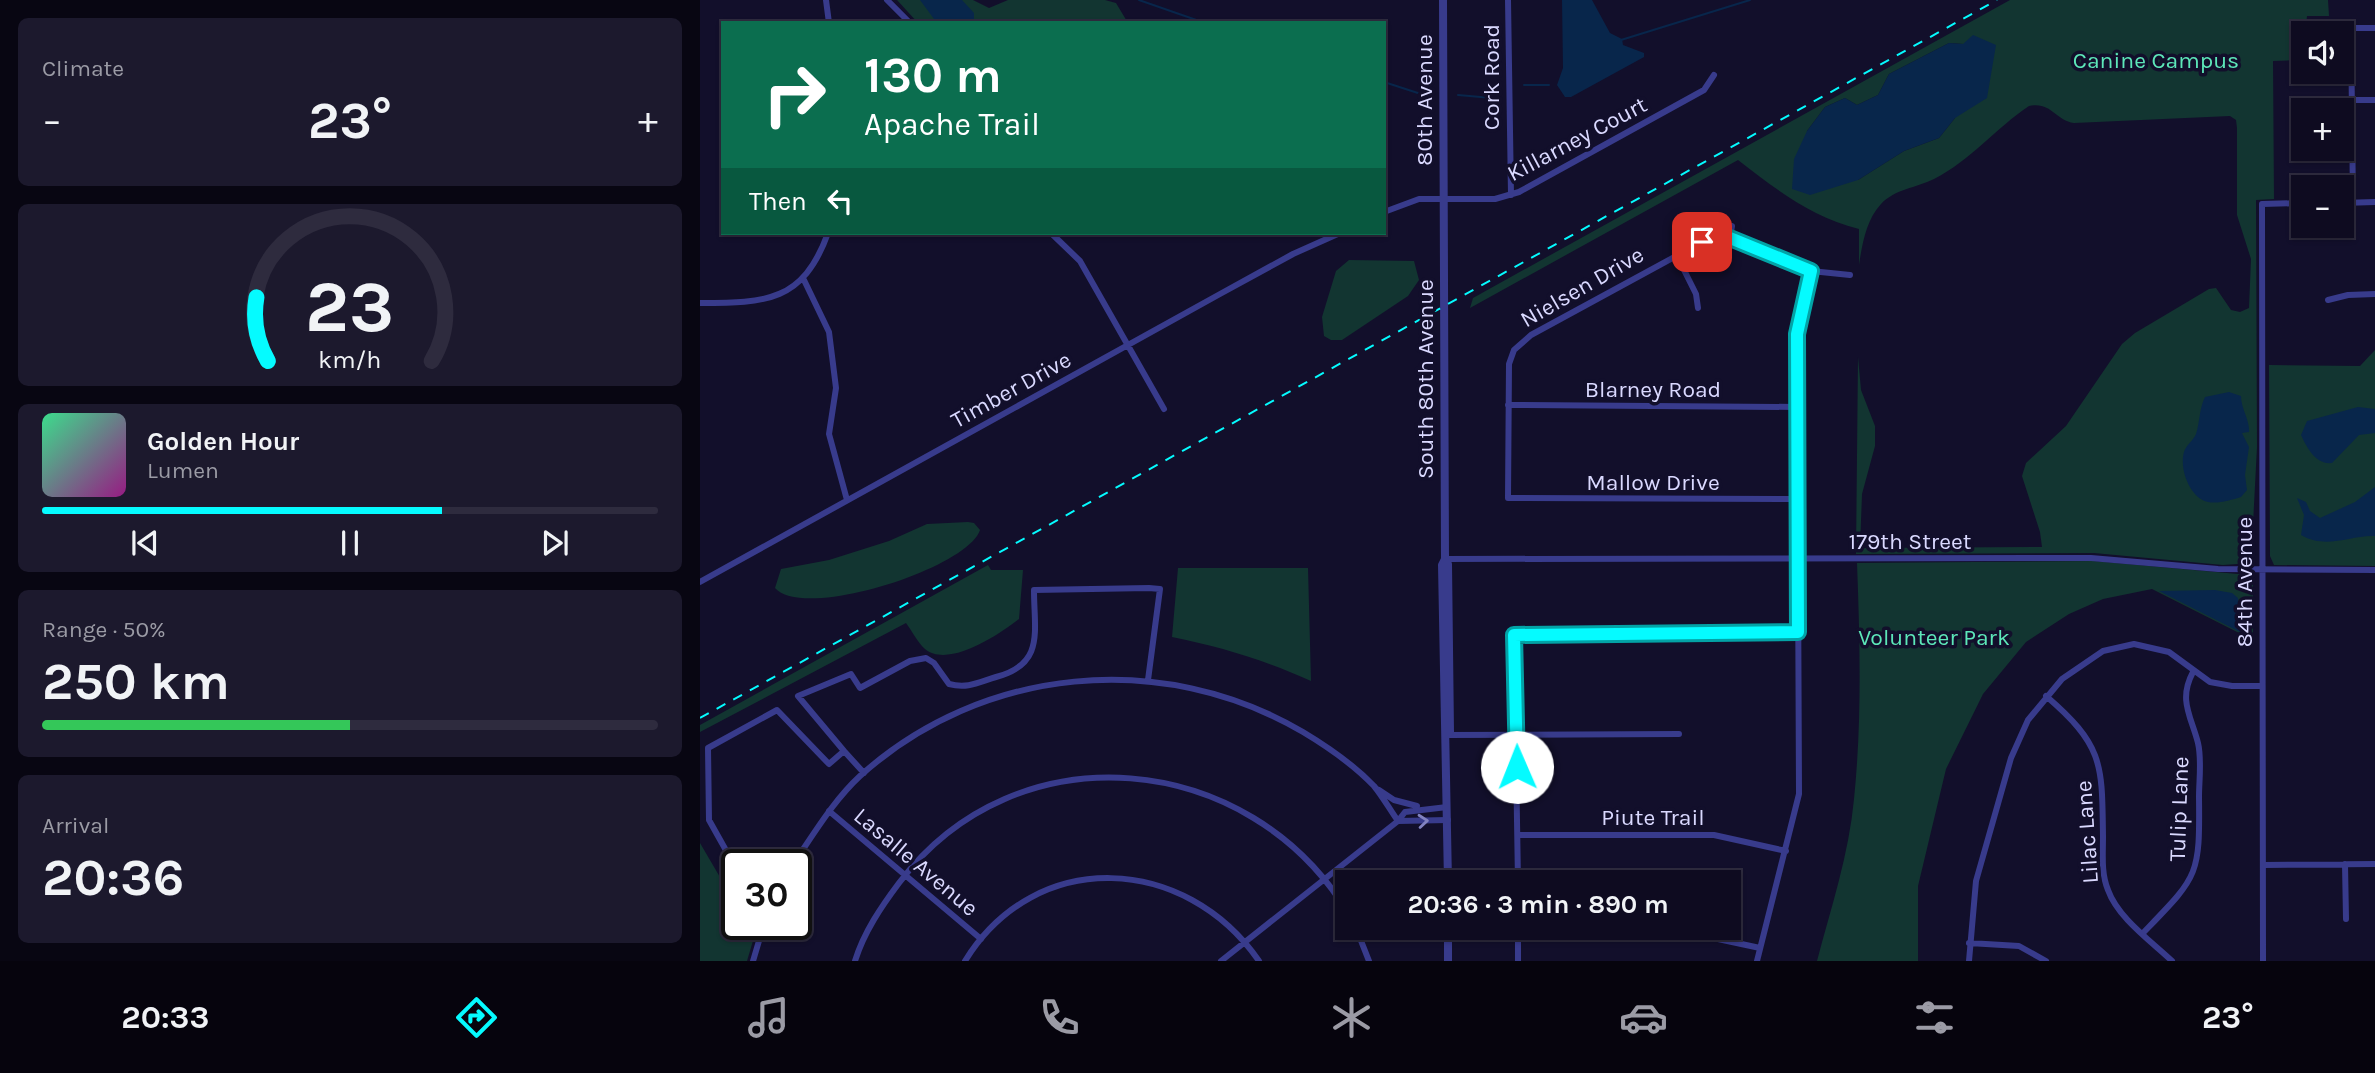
<!DOCTYPE html>
<meta charset="utf-8">
<style>
:root{--surface:#0e0b20;--page:#1c192d;--text:#f1f3f6;--muted:#9b9ba5;--line:#2e2b3e;--accent:#05fbff}
body{margin:0;font-family:Karla,sans-serif;background:var(--page);color:var(--text);height:100vh;display:flex;flex-direction:column;font-size:26px;white-space:nowrap}
*{box-sizing:border-box;margin:0}
p{font-size:23px;color:var(--muted)}
.icon{flex:none;width:38px;height:38px;fill:none;stroke:currentColor;stroke-width:2;stroke-linecap:round;stroke-linejoin:round}
.map{position:relative;flex:1;overflow:hidden}
.panel{display:flex;flex-direction:column;gap:18px;padding:18px;background:#080612;width:700px}
.panel>*{flex:none}
.top-card{position:absolute;left:21px;top:21px;width:665px;height:214px;border-radius:0px;box-shadow:0 2px 5px #0004,0 0 0 2px var(--line);background:#0b6e4f;color:#fff;overflow:hidden}
.tools{position:absolute;left:1591px;top:21px;display:grid;gap:14px}
.tools a{display:grid;place-items:center;width:63px;height:63px;border-radius:0px;background:var(--surface);box-shadow:0 2px 5px #0004,0 0 0 2px var(--line);font-size:35px}
.speed{position:absolute;left:21px;top:849px;display:flex;gap:14px;font-size:35px;font-weight:700;text-align:center}
.speed>*{display:grid;place-content:center;width:91px;height:91px;border-radius:50%;background:var(--surface);box-shadow:0 2px 5px #0004,0 0 0 2px var(--line);line-height:1}
.speed .limit{border:4px solid #111;border-radius:10px;background:#fff;color:#111}
.pin{position:absolute;display:grid;place-items:center;width:60px;height:60px;color:#fff;margin:-30px;border-radius:14px;box-shadow:0 4px 10px #0006}
.me{position:absolute;width:77px;margin:-38px;rotate:359deg;stroke-linejoin:round;filter:drop-shadow(0 0 5px #0008)}
.turn{display:flex;align-items:center;gap:24px;height:147px;padding:0 28px;font-size:32px}
.turn .icon{width:91px;height:91px;stroke-width:2.5}
.turn b{display:block;font-size:49px;line-height:60px}
.then{display:flex;align-items:center;height:66px;padding:0 28px;background:#0003;gap:14px;font-size:26px}
.big{font-size:52px;font-weight:700;line-height:1.1}
.panel .card{flex:1;display:flex;flex-direction:column;justify-content:center;gap:10px;min-width:0;padding:0 24px;border-radius:10px;background:var(--page)}
.panel .dial{align-items:center;gap:0}
.dial svg{height:182px;overflow:visible;fill:none;stroke:var(--line);stroke-width:7;stroke-linecap:round;text-anchor:middle}
.dial text{fill:var(--text);stroke:none}
.song{display:flex;align-items:center;gap:21px}
.cover{width:84px;height:84px;border-radius:10px;background:linear-gradient(135deg,hsl(150 70% 55%),hsl(310 70% 35%))}
.played{height:7px;border-radius:4px;background:linear-gradient(90deg,var(--accent) 65%,var(--line) 65%)}
.keys{display:flex;justify-content:space-around;direction:ltr}
.heat{display:flex;justify-content:space-between;align-items:center;font-size:38px;direction:ltr}
.charge{height:10px;border-radius:5px;background:linear-gradient(90deg,#34c759 50%,var(--line) 0)}
.trip{position:absolute;left:635px;top:870px;width:406px;height:70px;border-radius:0px;background:var(--surface);box-shadow:0 2px 5px #0004,0 0 0 2px var(--line);font-weight:700;line-height:70px;text-align:center}
.dock{display:flex;height:112px;justify-content:space-around;align-items:center;background:#06040d;color:var(--muted)}
.dock .icon{width:49px;height:49px}
.dock .on{color:var(--accent)}
.dock b{font-size:32px;color:var(--text)}
main{display:flex;flex:1;min-height:0}
.map>svg:first-child{display:block}
.green{fill:#123531;fill-rule:evenodd}
.water{fill:#08264b}
.lines{fill:none;stroke-linecap:round;stroke-linejoin:round}
.stream{stroke:#08264b;stroke-width:2}
.minor{stroke:#383b8c;stroke-width:6}
.tertiary{stroke:#383b8c;stroke-width:8}
.rail{stroke:#05fbff;stroke-width:2;stroke-dasharray:10 9;stroke-linecap:butt}
.oneway{stroke:#8182c0}
.route-casing{stroke:#03a3a6;stroke-width:18}
.route{stroke:#05fbff;stroke-width:12}
.labels{text-anchor:middle;dominant-baseline:central;stroke-width:7;stroke-linejoin:round;paint-order:stroke}
.park-label{font-size:23px;fill:#5de7b9;stroke:#120f2b}
.street-label{font-size:23px;fill:#dad9ff;stroke:#120f2b}
</style>
<main>
<section class="panel">
<div class="card"><p>Climate</p>
<div class="heat"><a>−</a><b class="big">23°</b><a>+</a></div>
</div>
<div class="card dial"><svg viewBox="0 0 100 80">
<path d="M14 69A42 42 0 1 1 86 69"/>
<path d="M14 69A42 42 0 0 1 9 41" stroke="#05fbff"/>
<text x="50" y="56" font-size="32" font-weight="700">23</text>
<text x="50" y="72" font-size="11">km/h</text>
</svg></div>
<div class="card">
<div class="song"><i class="cover"></i><div><b>Golden Hour</b><p>Lumen</p></div></div>
<div class="played"></div>
<div class="keys"><svg class="icon" aria-label="previous" viewBox="0 0 24 24"><path d="M18 5L8 12l10 7zM5 5v14"/></svg><svg class="icon" aria-label="pause" viewBox="0 0 24 24"><path d="M8 5v14M16 5v14"/></svg><svg class="icon" aria-label="next" viewBox="0 0 24 24"><path d="M6 5l10 7-10 7zM19 5v14"/></svg></div>
</div>
<div class="card"><p>Range · 50%</p><b class="big">250 km</b><div class="charge"></div></div>
<div class="card"><p>Arrival</p><b class="big">20:36</b></div>
</section>
<div class="map">
<svg width="1675" height="961" viewBox="0 0 1675 961">
<rect width="100%" height="100%" fill="#120f2b"/>
<path class="green" d="M 197,0 L 273,0 L 289,8 L 308,0 L 405,0 L 416,3 L 428,23 L 218,23 Z
M 1310,0 L 1628,0 L 1629,16 L 1607,16 L 1603,60 L 1573,61 L 1574,199 L 1556,200 L 1557,447 L 1551,563 L 1523,565 L 1394,553 L 1156,554 L 1158,357 L 1161,390 L 1175,426 L 1175,446 L 1162,494 L 1160,548 L 1342,547 L 1340,532 L 1322,476 L 1326,463 L 1366,426 L 1422,344 L 1435,333 L 1509,289 L 1516,288 L 1531,310 L 1540,312 L 1549,308 L 1551,259 L 1537,215 L 1537,128 L 1536,120 L 1530,116 L 1374,123 C 1355,120 1351,101 1329,106 C 1296,128 1270,161 1234,179 C 1216,188 1195,189 1181,204 C 1166,220 1162,245 1159,265 L 1159,229 C 1111,217 1077,190 1038,160 L 770,308 L 773,298 ZM 1249,43 L 1263,44 L 1255,118 L 1239,138 L 1204,151 L 1158,180 L 1107,131 L 1125,107 L 1145,98 L 1157,105 L 1178,95 L 1189,74 Z
M 649,260 L 714,261 L 719,280 L 708,296 L 642,340 L 631,340 L 624,336 L 622,317 L 636,271 Z
M 1675,350 L 1675,566 L 1574,565 L 1570,556 L 1569,365 L 1660,366 Z
M 268,522 L 274,523 L 280,530 C 268,568 104,621 75,588 L 81,569 L 129,560 L 189,541 L 227,524 Z
M 1393,561 L 1549,575 L 1553,581 L 1553,640 L 1452,589 L 1403,599 L 1369,614 L 1326,642 L 1283,694 L 1246,769 L 1218,886 L 1218,961 L 1117,961 C 1131,908 1149,854 1154,799 C 1162,721 1160,642 1157,563 Z
M 288,565 L 291,570 L 323,570 L 319,619 C 301,633 249,669 225,649 C 218,643 212,631 206,623 L 0,732 L 0,725 Z
M 478,568 L 608,568 L 611,681 C 565,660 521,647 472,637 Z
M 0,843 L 24,884 L 37,891 L 37,924 L 58,924 L 47,961 L 0,961 Z"/>
<path class="water" d="M 220,0 L 262,0 L 274,13 L 274,23 L 237,23 Z
M 862,0 L 892,0 L 910,33 L 922,39 L 923,45 L 944,53 L 944,57 L 871,97 L 865,97 L 857,85 L 863,68 Z
M 1273,35 L 1296,45 L 1287,98 L 1255,118 L 1239,138 L 1204,151 L 1158,180 L 1110,195 L 1092,189 L 1094,159 L 1107,131 L 1125,107 L 1145,98 L 1157,105 L 1178,95 L 1189,74 L 1249,43 L 1263,44 Z
M 1529,392 L 1541,396 C 1541,409 1550,420 1549,432 L 1542,433 L 1549,447 L 1545,475 L 1547,490 L 1541,497 C 1531,500 1518,504 1508,502 C 1490,498 1479,469 1484,452 C 1486,445 1493,441 1496,434 C 1500,422 1499,409 1505,397 Z
M 1658,407 L 1675,409 L 1675,433 L 1659,435 L 1632,463 C 1616,465 1607,448 1601,435 L 1607,421 Z
M 1675,487 L 1675,536 C 1649,535 1627,550 1601,535 L 1604,515 L 1597,498 L 1606,502 L 1610,511 L 1620,518 L 1655,502 Z
M 1515,590 L 1532,593 L 1538,598 L 1542,633 L 1459,591 Z"/>
<g class="lines">
<path class="stream" d="M 439,0 L 505,23
M 921,40 L 1050,0
M 684,82 L 724,95
M 824,85 L 849,85
M 758,95 L 792,98"/>
<path class="minor" d="M 126,0 L 129,23
M 187,0 L 210,23
M 808,0 L 811,195
M 1651,100 L 1675,100
M 1642,203 L 1675,202
M 1653,203 L 1651,28 L 1675,28
M 684,212 L 719,199 L 795,199 L 819,192 L 1004,90 L 1014,75
M 351,233 L 380,261 L 464,409
M 1030,238 L 1032,226
M 976,254 L 996,294 L 998,308
M 104,280 L 129,332 L 136,388 L 129,434 L 147,500
M 1628,300 L 1648,295 L 1675,294
M 0,303 C 66,303 103,302 128,233
M 808,405 L 1097,407
M 1098,499 L 808,498 L 809,364 L 814,350 L 831,335 L 1002,242 L 1030,238 L 1111,271 L 1150,275
M 745,559 L 1391,558 L 1518,569 L 1675,570
M 0,582 L 520,294 L 593,254 L 640,233
M 1346,696 C 1404,746 1402,764 1403,837 C 1403,855 1401,873 1408,890 C 1418,918 1451,941 1472,961
M 746,735 L 979,734
M 144,751 L 164,773
M 679,790 L 694,800 L 717,806
M 129,811 L 281,939
M 698,821 L 748,820
M 818,835 L 1014,835 L 1086,851
M 93,864 C 114,834 133,801 160,776 C 282,666 462,649 603,732 C 628,747 654,765 674,786 C 683,797 690,810 698,821
M 1645,864 L 1646,919
M 1564,865 L 1675,864
M 37,870 L 9,820 L 8,748 L 77,710 L 129,764 L 144,751 L 98,696 L 151,674 L 160,688 L 210,661 L 226,658 L 234,663 L 249,684 C 268,689 279,682 296,677 C 345,664 334,632 334,590 L 449,588 L 460,589 L 448,680
M 818,882 L 814,635 L 1098,632
M 656,928 L 669,961
M 818,928 L 818,961
M 1443,933 C 1498,876 1500,877 1499,797 C 1499,780 1502,760 1498,743 C 1491,716 1478,700 1493,672
M 818,937 L 1004,936 L 1060,948
M 1269,943 L 1319,946 L 1346,961
M 53,961 L 64,924
M 155,961 C 164,932 181,907 199,883 C 316,727 550,750 648,913
M 265,961 C 336,846 486,855 559,961
M 521,961 L 698,821 L 705,812 L 747,807
M 1057,961 L 1099,794 L 1097,334 L 1111,271
M 1269,961 L 1276,881 L 1311,758 L 1328,720 L 1362,679 L 1403,651 L 1434,644 L 1469,652 L 1510,682 L 1532,686 L 1562,686
M 1563,961 L 1562,204 L 1603,203"/>
<path class="tertiary" d="M 743,0 L 745,559 L 742,565 L 748,882
M 745,559 L 748,564 L 750,732 L 746,735
M 748,928 L 748,961"/>
<path class="rail" d="M 0,718 L 1297,0"/>
</g>
<defs><path id="oneway-chevron" d="M-2-3.5L2.5 0L-2 3.5" fill="none" stroke-width="1.6" stroke-linecap="round" stroke-linejoin="round" transform="scale(1.75)"/></defs>
<use class="oneway" href="#oneway-chevron" transform="translate(723 821) rotate(-5)"/>
<g class="lines">
<defs>
<path id="route" d="M 817,767 L 814,635 L 1098,632 L 1097,334 L 1111,271 L 1030,238 L 1002,242"/>
</defs>
<use href="#route" class="route-casing"/>
<use href="#route" class="route"/>
</g>
<g class="labels">
<g class="park-label">
<text x="1456" y="60">Canine Campus</text>
<text x="1234" y="637">Volunteer Park</text>
</g>
<g class="street-label">
<text transform="translate(791 77) rotate(-90)">Cork Road</text>
<text transform="translate(724 100) rotate(-90)">80th Avenue</text>
<text transform="translate(877 139) rotate(-28)">Killarney Court</text>
<text transform="translate(882 287) rotate(-30)">Nielsen Drive</text>
<text transform="translate(725 379) rotate(-90)">South 80th Avenue</text>
<text x="953" y="389">Blarney Road</text>
<text transform="translate(311 390) rotate(-29)">Timber Drive</text>
<text x="953" y="482">Mallow Drive</text>
<text x="1210" y="541">179th Street</text>
<text transform="translate(1544 582) rotate(-90)">84th Avenue</text>
<text transform="translate(1479 809) rotate(-88)">Tulip Lane</text>
<text x="953" y="817">Piute Trail</text>
<text transform="translate(1387 832) rotate(-94)">Lilac Lane</text>
<text transform="translate(216 862) rotate(40)">Lasalle Avenue</text>
</g>
</g>
</svg>
<div class="tools">
<a><svg class="icon" aria-label="sound" viewBox="0 0 24 24"><path d="M4 9h4l5-4v14l-5-4H4zM17 9q2 3 0 6"/></svg></a>
<a>+</a>
<a>−</a>
</div>
<div class="speed"><div class="limit">30</div></div>
<div class="pin" style="left:1002px;top:242px;background:#d93025"><svg class="icon" aria-label="arrive" viewBox="0 0 24 24"><path d="M6 21V4h12l-3 4 3 4H6"/></svg></div>
<svg class="me" style="left:817px;top:767px" viewBox="-20 -20 40 40"><circle r="19" fill="#fff"/><path d="M0-13L10 11 0 6-10 11z" fill="#05fbff"/></svg>
<div class="trip">20:36 · 3 min · 890 m</div>
<div class="top-card">
<div class="turn"><svg class="icon" aria-label="right" viewBox="0 0 24 24"><path d="M7 20v-9h11M14 6l5 5-5 5"/></svg><div><b>130 m</b>Apache Trail</div></div>
<div class="then">Then<svg class="icon" aria-label="left" viewBox="0 0 24 24"><path d="M17 20v-9H6M10 6l-5 5 5 5"/></svg></div>
</div>
</div>
</main>
<nav class="dock">
<b>20:33</b>
<svg class="icon on" aria-label="directions" viewBox="0 0 24 24"><path d="M12 3l9 9-9 9-9-9zM9 14v-3h6M13 9l2 2-2 2"/></svg>
<svg class="icon" aria-label="music" viewBox="0 0 24 24"><path d="M9 18V5l10-2v13"/><circle cx="6" cy="18" r="3"/><circle cx="16" cy="16" r="3"/></svg>
<svg class="icon" aria-label="phone" viewBox="0 0 24 24"><path d="M5 4h4l2 5-3 2q2 4 5 5l2-3 5 2v4C11 20 4 13 5 4z"/></svg>
<svg class="icon" aria-label="climate" viewBox="0 0 24 24"><path d="M12 3v18M4 7l16 10M4 17L20 7"/></svg>
<svg class="icon" aria-label="car" viewBox="0 0 24 24"><path d="M5 17H2v-5l4-1 3-4h7l3 4 3 1v5h-3M9 17h6M6 11h13"/><circle cx="7" cy="17" r="2"/><circle cx="17" cy="17" r="2"/></svg>
<svg class="icon" aria-label="filters" viewBox="0 0 24 24"><path d="M4 7h16M4 17h16"/><circle cx="9" cy="7" r="2"/><circle cx="15" cy="17" r="2"/></svg>
<b>23°</b>
</nav>
